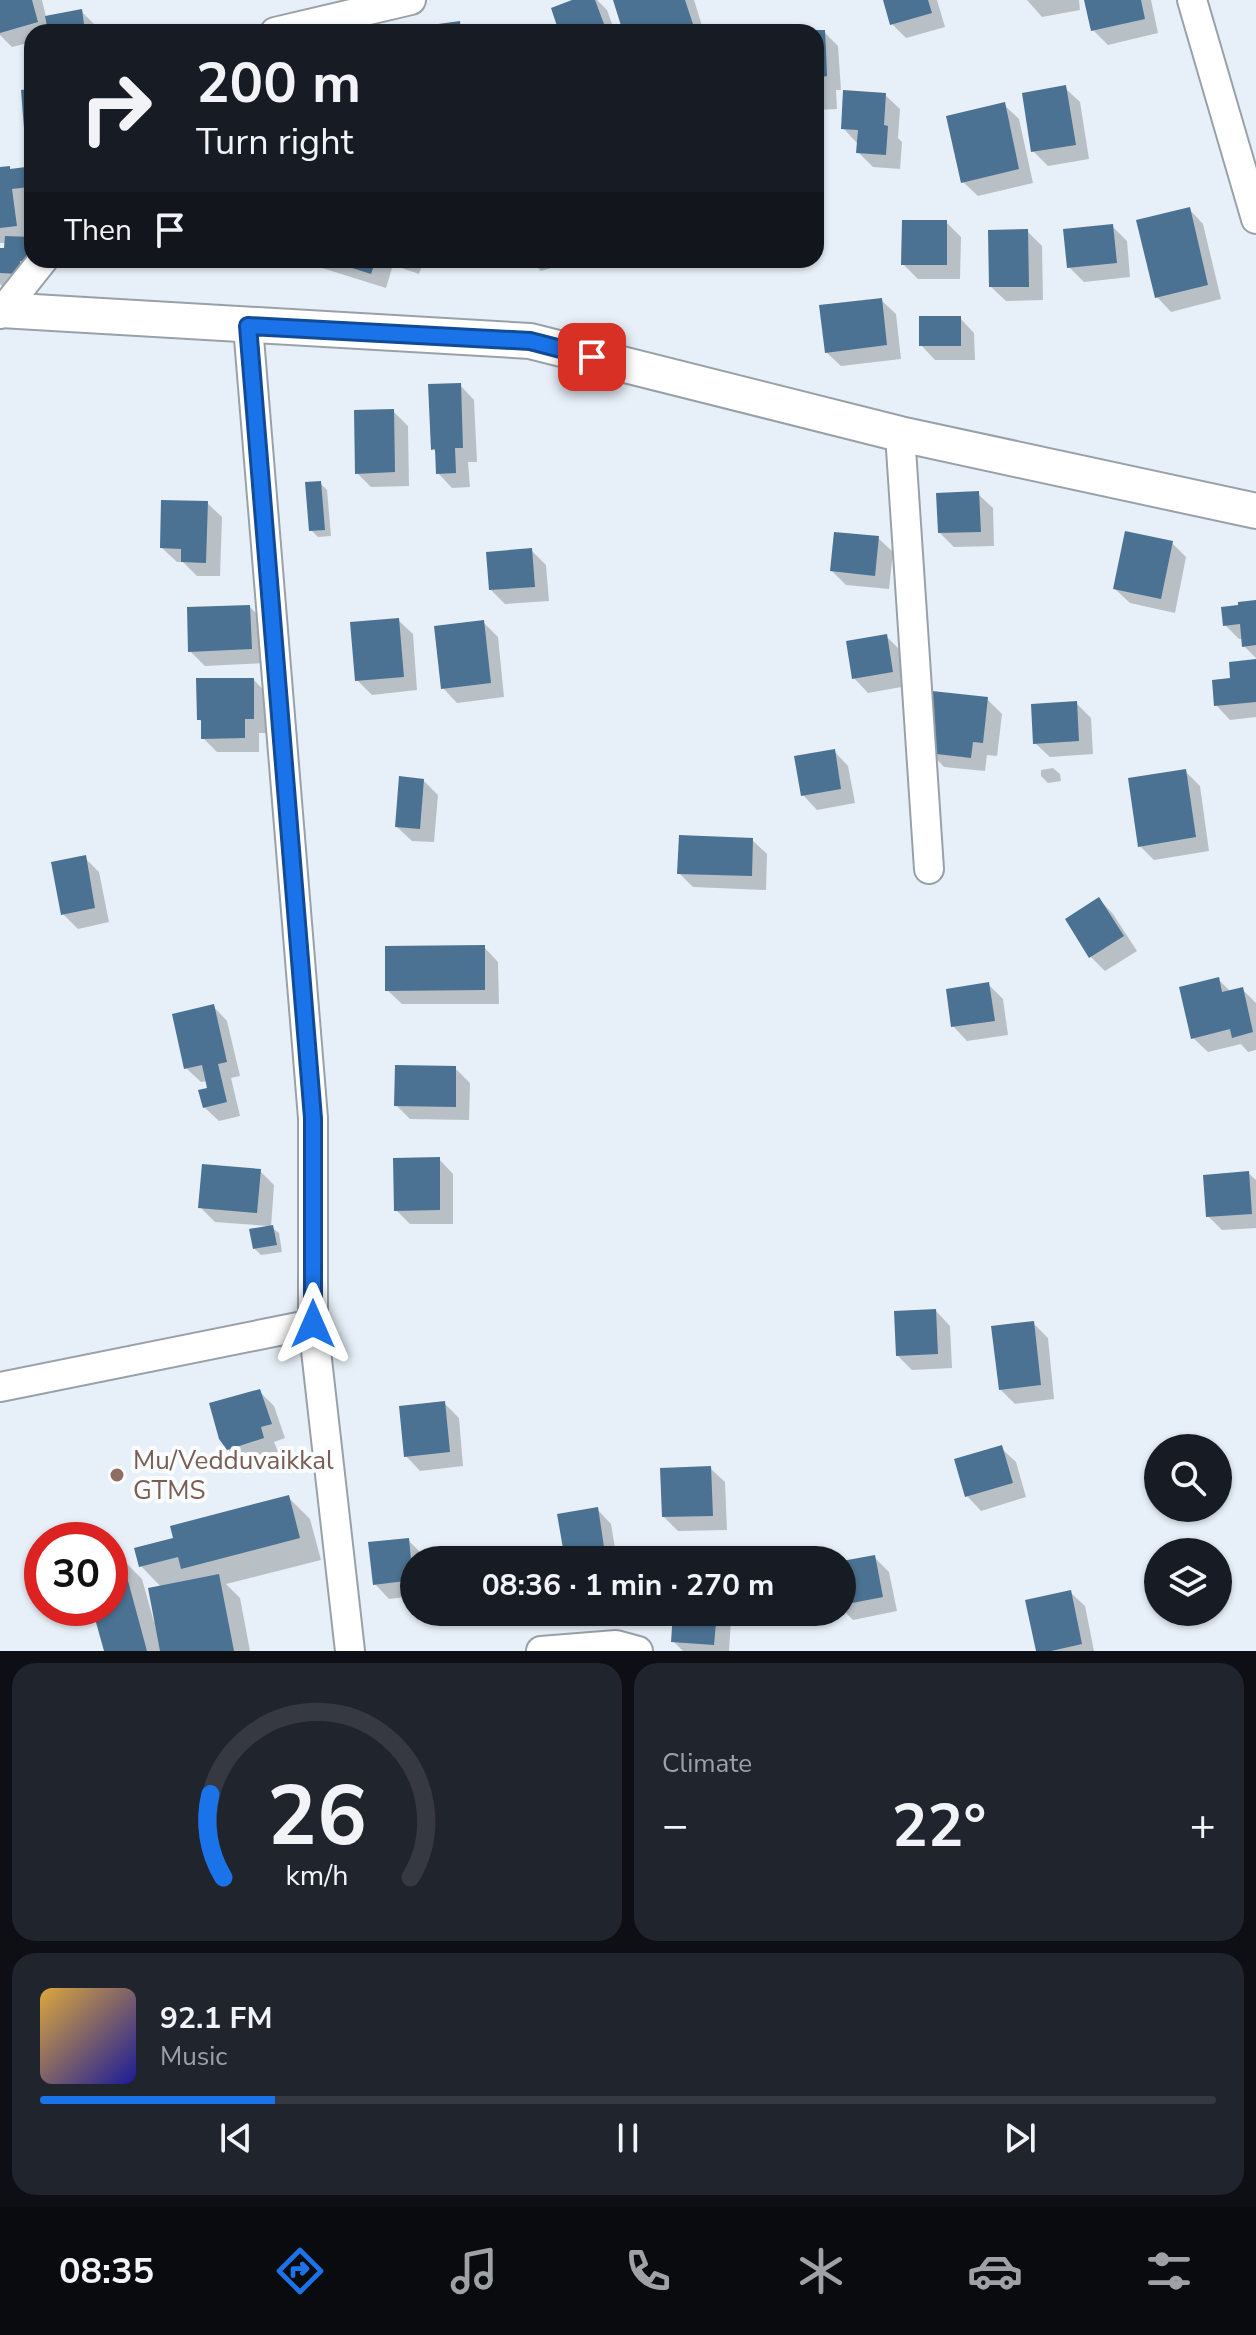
<!DOCTYPE html>
<meta charset="utf-8">
<style>
:root{--surface:#171b24;--page:#20242c;--text:#f1f3f6;--muted:#9ea1a6;--line:#363941;--accent:#1a73e8}
body{margin:0;font-family:"Nunito Sans",sans-serif;background:var(--page);color:var(--text);height:100vh;display:flex;flex-direction:column;font-size:30px;white-space:nowrap}
*{box-sizing:border-box;margin:0}
p{font-size:26px;color:var(--muted)}
.icon{flex:none;width:44px;height:44px;fill:none;stroke:currentColor;stroke-width:2;stroke-linecap:round;stroke-linejoin:round}
.map{position:relative;height:1651px;overflow:hidden}
.panel{display:flex;flex-direction:column;gap:12px;padding:12px;background:#0d0f14;flex:1}
.panel>*{flex:none}
.guide{position:absolute;left:24px;top:24px;width:800px;height:244px;border-radius:24px;box-shadow:0 2px 6px #0004;background:#171b24;color:var(--text);overflow:hidden}
.controls{position:absolute;left:1144px;top:1434px;display:grid;gap:16px}
.controls a{display:grid;place-items:center;width:88px;height:88px;border-radius:50%;background:var(--surface);box-shadow:0 2px 6px #0004;font-size:40px}
.speed{position:absolute;left:24px;top:1522px;display:flex;gap:16px;font-size:40px;font-weight:700;text-align:center}
.speed>*{display:grid;place-content:center;width:104px;height:104px;border-radius:50%;background:var(--surface);box-shadow:0 2px 6px #0004;line-height:1}
.speed .limit{border:12px solid #d22;background:#fff;color:#111}
.pin{position:absolute;display:grid;place-items:center;width:68px;height:68px;color:#fff;margin:-34px;border-radius:16px;box-shadow:0 4px 12px #0006}
.me{position:absolute;width:88px;margin:-44px;rotate:0deg;stroke-linejoin:round;filter:drop-shadow(0 0 6px #0008)}
.turn{display:flex;align-items:center;gap:28px;height:168px;padding:0 40px;font-size:36px}
.turn .icon{width:104px;height:104px;stroke-width:2.5}
.turn b{display:block;font-size:56px;line-height:68px}
.then{display:flex;align-items:center;height:76px;padding:0 40px;background:#0003;gap:16px;font-size:30px}
.big{font-size:60px;font-weight:700;line-height:1.1}
.panel .tile{flex:1;display:flex;flex-direction:column;justify-content:center;gap:12px;min-width:0;padding:0 28px;border-radius:24px;background:var(--page)}
.panel .dial{align-items:center;gap:0}
.dial svg{height:208px;overflow:visible;fill:none;stroke:var(--line);stroke-width:7;stroke-linecap:round;text-anchor:middle}
.dial text{fill:var(--text);stroke:none}
.song{display:flex;align-items:center;gap:24px}
.cover{width:96px;height:96px;border-radius:12px;background:linear-gradient(135deg,hsl(40 70% 55%),hsl(240 70% 35%))}
.played{height:8px;border-radius:4px;background:linear-gradient(90deg,var(--accent) 20%,var(--line) 20%)}
.keys{display:flex;justify-content:space-around;direction:ltr}
.heat{display:flex;justify-content:space-between;align-items:center;font-size:44px;direction:ltr}
.panel .tiles{flex:1;display:grid;gap:12px;grid-template-columns:1fr 1fr}
.tile:last-child{grid-column:span 2}
.trip{position:absolute;left:400px;top:1546px;width:456px;height:80px;border-radius:40px;background:var(--surface);box-shadow:0 2px 6px #0004;font-weight:700;line-height:80px;text-align:center}
.tabs{display:flex;height:128px;justify-content:space-around;align-items:center;background:#090b0e;color:var(--muted)}
.tabs .icon{width:56px;height:56px}
.tabs .active{color:var(--accent)}
.tabs b{font-size:36px;color:var(--text)}
.map>svg:first-child{display:block}
.shadow{fill:#0003}
.building{fill:#4b7292}
.lines{fill:none;stroke-linecap:round;stroke-linejoin:round}
.minor-casing{stroke:#99a1a8;stroke-width:32}
.tertiary-casing{stroke:#99a1a8;stroke-width:38}
.minor{stroke:#fff;stroke-width:28}
.tertiary{stroke:#fff;stroke-width:34}
.route-casing{stroke:#114b97;stroke-width:20}
.route{stroke:#1a73e8;stroke-width:14}
.education-dot{fill:#8d6e63;stroke:#fbfcfe;stroke-width:3}
.labels{text-anchor:middle;dominant-baseline:central;stroke-width:8;stroke-linejoin:round;paint-order:stroke}
.education-label{font-size:26px;fill:#785e54;stroke:#fbfcfe;text-anchor:start}
</style>
<div class="map">
<svg width="1256" height="1651" viewBox="0 0 1256 1651">
<rect width="100%" height="100%" fill="#e7f0f8"/>
<path class="shadow" d="M 0,0 L 42,0 L 46,17 L 81,11 L 96,26 L 97,32 L 32,32 L 32,42 L 12,47 L 0,35 Z
M 578,0 L 597,0 L 607,10 L 615,32 L 561,32 Z
M 615,0 L 694,0 L 704,32 L 625,32 Z
M 885,0 L 937,0 L 945,27 L 906,38 L 892,24 Z
M 1027,0 L 1079,0 L 1080,10 L 1042,17 Z
M 1086,0 L 1151,0 L 1158,33 L 1108,45 L 1093,30 Z
M 816,32 L 824,32 L 838,46 L 841,90 L 836,90 L 837,109 L 816,110 Z
M 1065,88 L 1080,102 L 1089,159 L 1048,166 L 1033,151 Z
M 885,95 L 900,109 L 898,138 L 902,142 L 900,169 L 873,167 L 858,152 L 857,143 L 843,128 Z
M 1004,105 L 1019,119 L 1033,183 L 978,196 L 963,182 Z
M 0,169 L 26,169 L 32,176 L 32,202 L 26,203 L 30,239 L 32,239 L 34,288 L 2,286 L 0,284 L 0,250 L 6,250 L 6,243 L 0,243 Z
M 1189,209 L 1203,224 L 1221,299 L 1171,312 L 1157,297 Z
M 946,222 L 961,237 L 960,279 L 918,279 L 903,264 Z
M 1113,227 L 1127,241 L 1130,277 L 1084,282 L 1069,267 Z
M 1027,231 L 1042,246 L 1043,300 L 1006,301 L 991,287 Z
M 315,260 L 424,260 L 419,274 L 393,265 L 386,288 L 322,268 Z
M 530,260 L 579,260 L 541,271 Z
M 881,300 L 896,314 L 901,359 L 841,366 L 826,352 Z
M 960,318 L 974,333 L 975,360 L 935,360 L 921,345 Z
M 460,385 L 474,400 L 477,462 L 468,462 L 470,487 L 452,488 L 438,473 L 437,453 L 433,449 Z
M 393,411 L 408,426 L 409,486 L 371,487 L 357,473 Z
M 320,483 L 327,490 L 331,536 L 318,537 L 311,530 Z
M 978,494 L 993,508 L 994,546 L 954,547 L 940,533 Z
M 207,503 L 222,517 L 220,576 L 197,576 L 183,562 L 177,562 L 162,548 Z
M 878,538 L 893,552 L 889,589 L 846,585 L 832,571 Z
M 1172,543 L 1186,557 L 1175,613 L 1130,603 L 1115,589 Z
M 531,550 L 546,565 L 549,601 L 505,604 L 491,590 Z
M 1256,602 L 1256,658 L 1244,646 L 1243,639 L 1239,639 L 1225,625 Z
M 250,607 L 264,621 L 266,663 L 205,666 L 190,651 Z
M 398,620 L 413,634 L 417,690 L 372,695 L 357,680 Z
M 483,622 L 498,637 L 504,697 L 457,703 L 443,688 Z
M 887,637 L 901,651 L 907,686 L 868,693 L 854,678 Z
M 1256,661 L 1256,717 L 1230,720 L 1216,705 L 1232,680 Z
M 254,680 L 268,695 L 268,733 L 259,733 L 259,752 L 217,752 L 203,738 L 203,723 L 199,719 Z
M 987,699 L 1002,714 L 997,756 L 987,755 L 985,771 L 944,767 L 930,752 Z
M 1076,703 L 1091,718 L 1093,754 L 1050,757 L 1035,743 Z
M 834,751 L 848,766 L 855,803 L 817,810 L 803,795 Z
M 1053,768 L 1060,774 L 1061,781 L 1048,783 L 1041,776 L 1041,770 Z
M 1185,771 L 1200,786 L 1209,851 L 1154,860 L 1140,846 Z
M 423,780 L 438,795 L 434,842 L 412,841 L 397,827 Z
M 752,840 L 767,854 L 766,890 L 693,887 L 679,873 Z
M 85,858 L 99,872 L 109,922 L 78,929 L 63,914 Z
M 1099,899 L 1113,914 L 1137,951 L 1105,971 L 1091,957 L 1067,920 Z
M 484,947 L 498,962 L 499,1004 L 402,1004 L 387,990 Z
M 1218,979 L 1231,992 L 1242,989 L 1256,1003 L 1256,1050 L 1248,1052 L 1241,1044 L 1208,1052 L 1193,1038 Z
M 988,984 L 1003,999 L 1008,1035 L 967,1041 L 953,1026 Z
M 213,1006 L 227,1021 L 240,1076 L 231,1078 L 240,1116 L 219,1121 L 204,1107 L 209,1090 L 208,1081 L 201,1082 L 186,1068 Z
M 455,1068 L 470,1083 L 469,1120 L 410,1119 L 396,1105 Z
M 439,1159 L 453,1174 L 453,1224 L 410,1224 L 396,1210 Z
M 260,1171 L 274,1185 L 271,1227 L 279,1233 L 282,1252 L 261,1255 L 254,1248 L 268,1226 L 215,1222 L 200,1207 Z
M 1248,1173 L 1256,1180 L 1256,1228 L 1222,1230 L 1208,1216 Z
M 936,1311 L 950,1326 L 952,1368 L 912,1370 L 898,1356 Z
M 1033,1323 L 1048,1338 L 1054,1399 L 1015,1404 L 1000,1389 Z
M 259,1391 L 274,1406 L 285,1438 L 274,1442 L 278,1452 L 243,1464 L 228,1449 Z
M 444,1403 L 459,1418 L 463,1466 L 420,1471 L 406,1456 Z
M 1001,1448 L 1016,1462 L 1026,1497 L 981,1511 L 967,1496 Z
M 710,1468 L 725,1482 L 727,1530 L 678,1531 L 664,1517 Z
M 288,1497 L 310,1519 L 321,1560 L 226,1584 L 240,1598 L 250,1651 L 106,1651 L 94,1608 L 110,1608 L 110,1560 L 120,1557 L 142,1579 L 154,1622 L 157,1622 L 162,1588 L 141,1566 L 176,1539 Z
M 597,1509 L 611,1524 L 617,1560 L 567,1560 Z
M 408,1540 L 423,1555 L 423,1560 L 414,1560 L 414,1596 L 389,1599 L 375,1584 Z
M 874,1557 L 889,1572 L 897,1611 L 853,1620 L 842,1609 L 842,1564 Z
M 1070,1592 L 1085,1606 L 1094,1651 L 1038,1651 Z
M 675,1612 L 722,1612 L 731,1620 L 729,1651 L 683,1651 L 673,1641 Z"/>
<path class="building" d="M 0,0 L 32,0 L 38,22 L 0,33 Z
M 572,0 L 595,0 L 607,32 L 559,32 L 551,8 Z
M 613,0 L 685,0 L 694,27 L 677,32 L 623,32 Z
M 883,0 L 928,0 L 932,13 L 890,25 Z
M 1084,0 L 1141,0 L 1145,19 L 1091,31 Z
M 82,9 L 85,32 L 48,32 L 45,16 Z
M 460,21 L 461,32 L 425,32 L 424,26 Z
M 816,30 L 825,30 L 827,76 L 822,77 L 823,95 L 816,96 Z
M 1066,85 L 1076,145 L 1031,152 L 1022,93 Z
M 32,89 L 32,140 L 25,141 L 21,90 Z
M 843,90 L 886,93 L 884,125 L 888,126 L 886,155 L 856,153 L 858,130 L 841,129 Z
M 1005,102 L 1019,169 L 961,183 L 946,116 Z
M 10,166 L 10,169 L 26,167 L 29,187 L 12,189 L 17,226 L 0,228 L 0,167 Z
M 1190,207 L 1208,285 L 1155,298 L 1136,220 Z
M 902,220 L 947,220 L 947,265 L 901,265 Z
M 1113,224 L 1117,263 L 1067,268 L 1063,229 Z
M 1028,229 L 1029,287 L 989,287 L 988,230 Z
M 5,236 L 32,237 L 31,262 L 20,261 L 20,274 L 0,273 L 0,248 L 4,248 Z
M 327,260 L 376,260 L 371,274 Z
M 882,298 L 887,345 L 825,353 L 819,305 Z
M 919,316 L 961,316 L 961,346 L 919,346 Z
M 461,383 L 463,448 L 455,448 L 456,473 L 436,474 L 435,449 L 431,450 L 428,384 Z
M 394,409 L 395,472 L 355,474 L 354,410 Z
M 321,481 L 325,530 L 309,531 L 305,482 Z
M 979,491 L 981,532 L 938,533 L 936,493 Z
M 161,500 L 208,501 L 206,563 L 181,562 L 181,549 L 160,548 Z
M 1125,531 L 1173,541 L 1161,599 L 1113,589 Z
M 834,532 L 879,536 L 875,576 L 830,571 Z
M 532,548 L 535,587 L 489,590 L 486,552 Z
M 1256,600 L 1256,645 L 1242,647 L 1240,624 L 1223,626 L 1221,607 L 1238,605 L 1238,602 Z
M 250,605 L 252,649 L 188,652 L 187,607 Z
M 399,618 L 404,677 L 355,681 L 350,622 Z
M 484,620 L 491,683 L 441,689 L 434,626 Z
M 887,634 L 893,672 L 852,679 L 846,641 Z
M 1256,659 L 1256,702 L 1214,706 L 1212,680 L 1230,678 L 1229,662 Z
M 196,678 L 254,678 L 254,719 L 245,719 L 245,738 L 201,739 L 201,720 L 197,720 Z
M 932,691 L 988,697 L 983,743 L 973,742 L 971,758 L 928,753 L 927,736 Z
M 1077,701 L 1079,741 L 1033,744 L 1031,704 Z
M 835,749 L 841,789 L 801,796 L 794,756 Z
M 1186,769 L 1196,837 L 1138,847 L 1128,778 Z
M 399,776 L 424,779 L 420,829 L 395,827 Z
M 679,835 L 753,838 L 752,876 L 677,874 Z
M 86,855 L 95,908 L 61,915 L 51,862 Z
M 1099,897 L 1124,936 L 1089,958 L 1065,919 Z
M 485,945 L 485,990 L 385,991 L 385,946 Z
M 1219,977 L 1222,992 L 1243,987 L 1253,1032 L 1232,1038 L 1230,1029 L 1191,1039 L 1179,987 Z
M 989,982 L 995,1021 L 951,1027 L 946,989 Z
M 214,1004 L 227,1062 L 218,1064 L 227,1102 L 203,1108 L 198,1090 L 207,1088 L 202,1065 L 184,1069 L 172,1014 Z
M 395,1065 L 456,1066 L 456,1107 L 394,1106 Z
M 440,1157 L 440,1210 L 394,1211 L 393,1158 Z
M 202,1164 L 261,1169 L 257,1213 L 198,1208 Z
M 1249,1171 L 1252,1214 L 1206,1217 L 1203,1175 Z
M 273,1225 L 277,1245 L 253,1249 L 249,1229 Z
M 936,1309 L 938,1354 L 896,1356 L 894,1311 Z
M 1034,1321 L 1041,1385 L 999,1390 L 991,1326 Z
M 260,1389 L 272,1424 L 261,1427 L 264,1438 L 227,1450 L 219,1439 L 209,1403 Z
M 445,1401 L 450,1452 L 404,1457 L 399,1406 Z
M 1002,1445 L 1013,1483 L 965,1497 L 954,1459 Z
M 711,1466 L 713,1516 L 662,1517 L 660,1468 Z
M 289,1495 L 300,1538 L 181,1569 L 178,1557 L 139,1567 L 134,1548 L 173,1538 L 170,1526 Z
M 598,1507 L 606,1560 L 565,1560 L 557,1514 Z
M 409,1538 L 413,1580 L 373,1585 L 368,1542 Z
M 121,1555 L 147,1651 L 104,1651 L 92,1608 L 110,1608 L 110,1558 Z
M 875,1555 L 883,1597 L 842,1605 L 842,1561 Z
M 219,1574 L 234,1651 L 160,1651 L 148,1588 Z
M 1071,1590 L 1082,1644 L 1051,1651 L 1036,1651 L 1025,1600 Z
M 673,1612 L 717,1612 L 714,1645 L 671,1642 Z"/>
<g class="lines">
<defs>
<path id="minor" d="M 1192,0 L 1256,219
M 275,32 L 411,0
M 0,314 L 43,260
M 248,326 L 313,1118 L 313,1324 L 350,1651
M 900,434 L 929,869
M 0,1387 L 313,1324
M 541,1651 L 616,1645 L 638,1651"/>
<path id="tertiary" d="M 0,310 L 530,341 L 900,434 L 1256,511"/>
</defs>
<use href="#minor" class="minor-casing"/>
<use href="#tertiary" class="tertiary-casing"/>
<use href="#minor" class="minor"/>
<use href="#tertiary" class="tertiary"/>
</g>
<g class="lines">
<defs>
<path id="route" d="M 313,1324 L 313,1118 L 248,326 L 530,341 L 592,357"/>
</defs>
<use href="#route" class="route-casing"/>
<use href="#route" class="route"/>
</g>
<circle class="education-dot" cx="117" cy="1475" r="8"/>
<g class="labels">
<g class="education-label">
<text x="133" y="1460">Mu/Vedduvaikkal<tspan x="133" dy="30">GTMS</tspan></text>
</g>
</g>
</svg>
<div class="controls">
<a><svg class="icon" aria-label="search" viewBox="0 0 24 24"><circle cx="10" cy="10" r="6"/><path d="M15 15l6 6"/></svg></a>
<a><svg class="icon" aria-label="layers" viewBox="0 0 24 24"><path d="M12 4l9 5-9 5-9-5zM3 14l9 5 9-5"/></svg></a>
</div>
<div class="speed"><div class="limit">30</div></div>
<div class="pin" style="left:592px;top:357px;background:#d93025"><svg class="icon" aria-label="arrive" viewBox="0 0 24 24"><path d="M6 21V4h12l-3 4 3 4H6"/></svg></div>
<svg class="me" style="left:313px;top:1324px" viewBox="-20 -20 40 40"><path d="M0-17L14 15 0 8-14 15z" fill="#1a73e8" stroke="#fff" stroke-width="4"/></svg>
<div class="trip">08:36 · 1 min · 270 m</div>
<div class="guide">
<div class="turn"><svg class="icon" aria-label="right" viewBox="0 0 24 24"><path d="M7 20v-9h11M14 6l5 5-5 5"/></svg><div><b>200 m</b>Turn right</div></div>
<div class="then">Then<svg class="icon" aria-label="arrive" viewBox="0 0 24 24"><path d="M6 21V4h12l-3 4 3 4H6"/></svg></div>
</div>
</div>
<section class="panel">
<div class="tiles">
<div class="tile dial"><svg viewBox="0 0 100 80">
<path d="M14 69A42 42 0 1 1 86 69"/>
<path d="M14 69A42 42 0 0 1 9 37" stroke="#1a73e8"/>
<text x="50" y="56" font-size="32" font-weight="700">26</text>
<text x="50" y="72" font-size="11">km/h</text>
</svg></div>
<div class="tile"><p>Climate</p>
<div class="heat"><a>−</a><b class="big">22°</b><a>+</a></div>
</div>
<div class="tile">
<div class="song"><i class="cover"></i><div><b>92.1 FM</b><p>Music</p></div></div>
<div class="played"></div>
<div class="keys"><svg class="icon" aria-label="previous" viewBox="0 0 24 24"><path d="M18 5L8 12l10 7zM5 5v14"/></svg><svg class="icon" aria-label="pause" viewBox="0 0 24 24"><path d="M8 5v14M16 5v14"/></svg><svg class="icon" aria-label="next" viewBox="0 0 24 24"><path d="M6 5l10 7-10 7zM19 5v14"/></svg></div>
</div>
</div>
</section>
<nav class="tabs">
<b>08:35</b>
<svg class="icon active" aria-label="directions" viewBox="0 0 24 24"><path d="M12 3l9 9-9 9-9-9zM9 14v-3h6M13 9l2 2-2 2"/></svg>
<svg class="icon" aria-label="music" viewBox="0 0 24 24"><path d="M9 18V5l10-2v13"/><circle cx="6" cy="18" r="3"/><circle cx="16" cy="16" r="3"/></svg>
<svg class="icon" aria-label="phone" viewBox="0 0 24 24"><path d="M5 4h4l2 5-3 2q2 4 5 5l2-3 5 2v4C11 20 4 13 5 4z"/></svg>
<svg class="icon" aria-label="climate" viewBox="0 0 24 24"><path d="M12 3v18M4 7l16 10M4 17L20 7"/></svg>
<svg class="icon" aria-label="car" viewBox="0 0 24 24"><path d="M5 17H2v-5l4-1 3-4h7l3 4 3 1v5h-3M9 17h6M6 11h13"/><circle cx="7" cy="17" r="2"/><circle cx="17" cy="17" r="2"/></svg>
<svg class="icon" aria-label="filters" viewBox="0 0 24 24"><path d="M4 7h16M4 17h16"/><circle cx="9" cy="7" r="2"/><circle cx="15" cy="17" r="2"/></svg>
</nav>
